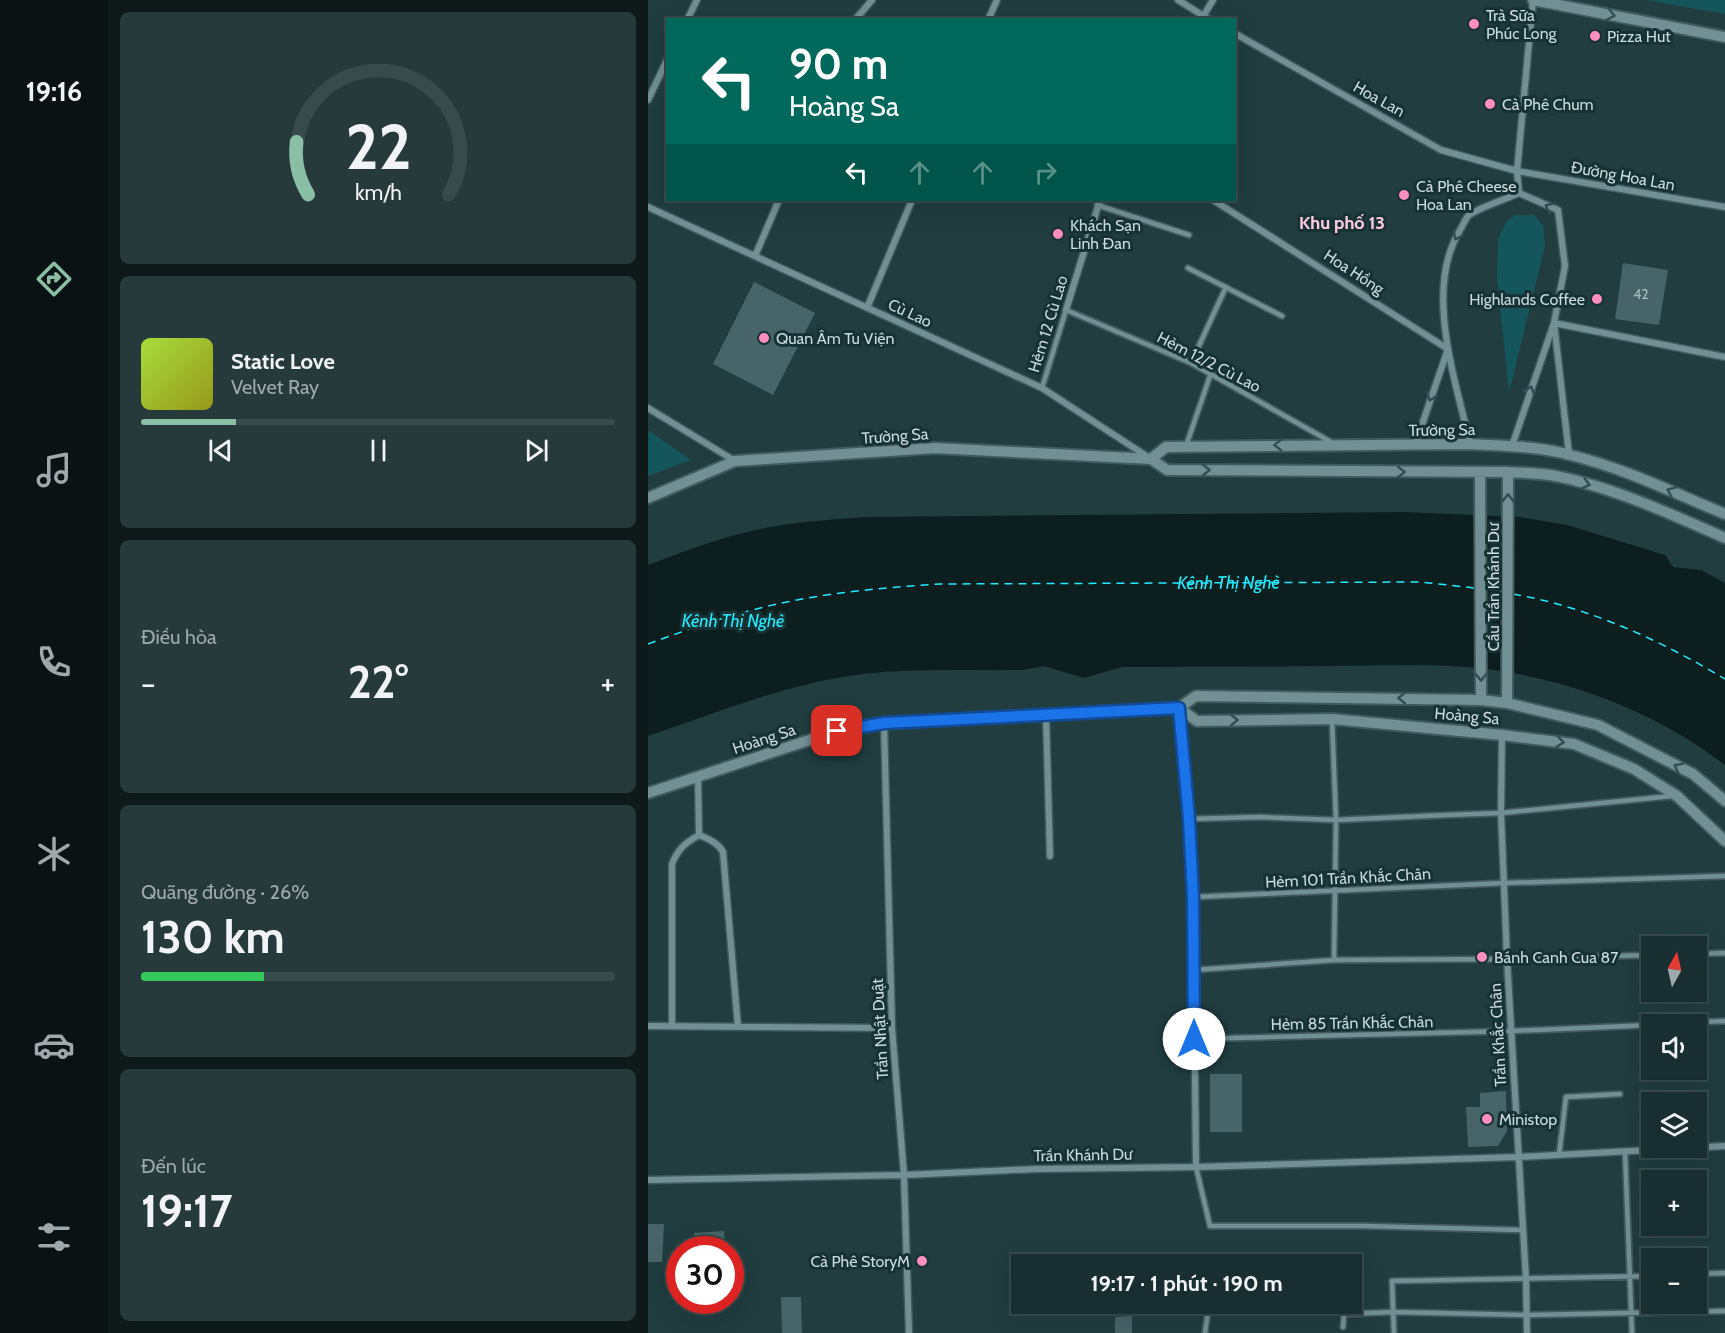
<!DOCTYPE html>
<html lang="vi">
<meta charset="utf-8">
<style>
:root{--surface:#192e30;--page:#263a3c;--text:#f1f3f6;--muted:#9fa8ab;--line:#374a4c;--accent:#8abfa5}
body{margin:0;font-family:Cabin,sans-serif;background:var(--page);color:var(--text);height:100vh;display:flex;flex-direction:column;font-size:22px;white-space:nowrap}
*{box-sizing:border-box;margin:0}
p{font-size:20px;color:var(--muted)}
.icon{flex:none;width:33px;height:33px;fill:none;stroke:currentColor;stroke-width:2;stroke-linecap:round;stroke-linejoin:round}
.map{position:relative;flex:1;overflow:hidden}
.drawer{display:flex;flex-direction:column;gap:12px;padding:12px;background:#0e191a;width:540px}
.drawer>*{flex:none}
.top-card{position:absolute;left:18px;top:18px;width:570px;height:183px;border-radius:0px;box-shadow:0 6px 24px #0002,0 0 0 2px var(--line);background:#00695c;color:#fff;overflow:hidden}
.needle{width:39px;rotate:8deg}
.tools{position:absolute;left:993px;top:936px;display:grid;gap:12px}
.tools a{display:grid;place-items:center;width:66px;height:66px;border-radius:0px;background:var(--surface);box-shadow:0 6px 24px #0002,0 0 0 2px var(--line);font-size:30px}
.speed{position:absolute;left:18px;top:1236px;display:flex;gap:12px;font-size:30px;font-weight:700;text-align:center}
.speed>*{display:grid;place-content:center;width:78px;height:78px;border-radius:50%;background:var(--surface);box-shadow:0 6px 24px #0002,0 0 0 2px var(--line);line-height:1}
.speed .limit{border:9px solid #d22;background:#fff;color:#111}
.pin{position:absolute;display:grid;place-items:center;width:51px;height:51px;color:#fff;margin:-26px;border-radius:12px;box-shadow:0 3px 9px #0006}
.me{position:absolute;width:66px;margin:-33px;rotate:0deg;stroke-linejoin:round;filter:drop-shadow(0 0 4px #0008)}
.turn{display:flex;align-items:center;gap:21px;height:126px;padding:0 24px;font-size:27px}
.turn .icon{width:78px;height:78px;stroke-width:2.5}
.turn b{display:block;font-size:42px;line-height:51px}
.lanes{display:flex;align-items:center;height:57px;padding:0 24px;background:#0003;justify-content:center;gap:30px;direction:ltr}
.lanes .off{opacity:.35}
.big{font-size:45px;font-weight:800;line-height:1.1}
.drawer .tile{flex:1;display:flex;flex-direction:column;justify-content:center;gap:9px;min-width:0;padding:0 21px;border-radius:9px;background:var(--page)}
.drawer .dial{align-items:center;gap:0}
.dial svg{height:156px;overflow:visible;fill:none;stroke:var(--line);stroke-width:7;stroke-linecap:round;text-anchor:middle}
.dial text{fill:var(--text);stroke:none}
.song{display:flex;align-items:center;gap:18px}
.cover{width:72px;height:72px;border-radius:9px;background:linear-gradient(135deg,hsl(80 70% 55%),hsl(60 70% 35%))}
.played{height:6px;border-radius:3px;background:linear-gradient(90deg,var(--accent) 20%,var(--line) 20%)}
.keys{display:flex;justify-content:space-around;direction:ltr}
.heat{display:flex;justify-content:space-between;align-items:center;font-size:33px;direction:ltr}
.charge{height:9px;border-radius:4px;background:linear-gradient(90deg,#34c759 26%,var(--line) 0)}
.trip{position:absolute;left:363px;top:1254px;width:351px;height:60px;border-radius:0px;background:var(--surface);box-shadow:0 6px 24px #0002,0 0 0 2px var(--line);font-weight:800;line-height:60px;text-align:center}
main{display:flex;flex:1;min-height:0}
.tab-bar{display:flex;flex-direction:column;width:108px;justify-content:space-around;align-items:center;background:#0a1213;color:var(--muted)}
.tab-bar .icon{width:42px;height:42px}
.tab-bar .selected{color:var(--accent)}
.tab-bar b{font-size:27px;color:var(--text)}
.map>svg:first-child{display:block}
.green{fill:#15565d}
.water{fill:#0d1e1f}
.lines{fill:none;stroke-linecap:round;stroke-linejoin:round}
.ferry{stroke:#24ecfe;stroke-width:1.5;stroke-dasharray:8 6;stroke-linecap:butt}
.building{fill:#476468}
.service-casing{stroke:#415a5d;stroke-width:8}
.minor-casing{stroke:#415a5d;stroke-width:9}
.tertiary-casing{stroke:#415a5d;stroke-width:14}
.service{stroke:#729094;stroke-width:4.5}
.minor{stroke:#729094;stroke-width:6}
.tertiary{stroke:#729094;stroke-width:10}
.oneway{stroke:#324e52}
.route-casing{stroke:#114b97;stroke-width:15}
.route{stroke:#1a73e8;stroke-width:10}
.poi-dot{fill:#fe8ebd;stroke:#163235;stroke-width:2}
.labels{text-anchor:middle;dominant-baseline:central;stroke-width:6;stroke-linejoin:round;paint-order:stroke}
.number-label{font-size:14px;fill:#aabcbf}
.poi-label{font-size:16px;fill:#cbdadc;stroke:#163235;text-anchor:start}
.street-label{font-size:16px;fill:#cbdadc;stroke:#163235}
.neighbourhood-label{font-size:18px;font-weight:bold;fill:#fdccde;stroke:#163235}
.water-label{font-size:18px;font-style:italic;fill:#24ecfe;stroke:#163235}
</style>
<main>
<nav class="tab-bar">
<b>19:16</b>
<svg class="icon selected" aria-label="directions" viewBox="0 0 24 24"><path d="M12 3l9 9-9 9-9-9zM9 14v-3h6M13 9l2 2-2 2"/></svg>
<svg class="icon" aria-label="music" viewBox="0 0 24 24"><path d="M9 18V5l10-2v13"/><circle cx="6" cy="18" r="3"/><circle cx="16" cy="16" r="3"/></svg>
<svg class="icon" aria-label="phone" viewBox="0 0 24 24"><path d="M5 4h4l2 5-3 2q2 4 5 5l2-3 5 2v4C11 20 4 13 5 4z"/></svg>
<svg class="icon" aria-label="climate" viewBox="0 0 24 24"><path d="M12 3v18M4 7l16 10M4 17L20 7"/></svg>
<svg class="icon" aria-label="car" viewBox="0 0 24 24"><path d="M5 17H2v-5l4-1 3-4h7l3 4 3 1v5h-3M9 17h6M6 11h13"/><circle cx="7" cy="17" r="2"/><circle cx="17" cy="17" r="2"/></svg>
<svg class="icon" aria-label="filters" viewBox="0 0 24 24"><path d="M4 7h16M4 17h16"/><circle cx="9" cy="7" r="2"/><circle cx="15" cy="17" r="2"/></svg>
</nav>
<section class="drawer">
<div class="tile dial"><svg viewBox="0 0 100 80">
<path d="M14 69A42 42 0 1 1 86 69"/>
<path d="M14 69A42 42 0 0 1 8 42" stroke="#8abfa5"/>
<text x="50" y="56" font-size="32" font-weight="700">22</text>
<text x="50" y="72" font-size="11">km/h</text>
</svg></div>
<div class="tile">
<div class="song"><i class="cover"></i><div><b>Static Love</b><p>Velvet Ray</p></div></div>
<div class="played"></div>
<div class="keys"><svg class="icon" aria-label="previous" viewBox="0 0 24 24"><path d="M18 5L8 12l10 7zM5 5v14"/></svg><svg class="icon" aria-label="pause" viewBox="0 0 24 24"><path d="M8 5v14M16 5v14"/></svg><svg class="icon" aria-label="next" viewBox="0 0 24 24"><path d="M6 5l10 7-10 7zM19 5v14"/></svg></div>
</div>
<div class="tile"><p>Điều hòa</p>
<div class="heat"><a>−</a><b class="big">22°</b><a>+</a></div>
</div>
<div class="tile"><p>Quãng đường · 26%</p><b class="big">130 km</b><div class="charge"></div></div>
<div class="tile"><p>Đến lúc</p><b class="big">19:17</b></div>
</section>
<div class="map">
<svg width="1077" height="1333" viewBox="0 0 1077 1333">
<rect width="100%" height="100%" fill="#213d40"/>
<path class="green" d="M 998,0 L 1077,0 L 1077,14 Z
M 867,215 L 886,215 L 895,225 L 897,246 L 861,392 L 849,278 L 850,239 L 858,222 Z
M 0,430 L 43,460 L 0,476 Z"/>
<path class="water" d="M 756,512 L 872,517 L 919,525 L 1017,555 L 1025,567 L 1053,570 L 1077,583 L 1077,765 C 999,705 900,671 803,666 C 762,664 720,666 679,666 C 611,667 543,667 474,667 L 436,678 L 396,666 L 375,670 C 322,671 268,668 215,674 C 141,683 70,712 0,736 L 0,565 C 42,549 84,533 128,526 C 159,521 189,519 220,517 Z"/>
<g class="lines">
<g class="ferry">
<path d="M 838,589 L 854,592"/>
<path d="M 865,594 C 940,607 1012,640 1077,679"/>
<path id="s1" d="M 0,644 C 33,632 66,620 101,611 C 163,594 228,588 292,584 L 772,582 L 827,588"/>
</g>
</g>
<path class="building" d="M 975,263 L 1020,270 L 1011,325 L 967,319 Z
M 106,282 L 167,313 L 125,395 L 65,364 Z
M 562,1074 L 594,1074 L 594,1132 L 562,1132 Z
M 858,1091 L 859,1131 L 850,1146 L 820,1147 L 818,1107 L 832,1107 L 832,1093 Z
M 0,1224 L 16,1224 L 14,1262 L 0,1262 Z
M 76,1231 L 77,1250 L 47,1250 L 46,1233 Z
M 133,1297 L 153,1297 L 154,1333 L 134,1333 Z
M 484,1316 L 484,1333 L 467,1333 L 467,1317 Z"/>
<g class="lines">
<defs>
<path id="service" d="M 449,205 L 541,235
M 540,268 L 634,316
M 543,363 L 578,287
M 394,388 L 418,310 L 543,363 L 683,442
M 538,446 L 563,373
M 684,719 L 688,820 L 686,960
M 541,819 L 612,817 L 688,820 L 799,815 L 853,813 L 1024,796
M 545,897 L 857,883 L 1077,876
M 1048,954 L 1077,953
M 546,970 L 686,960 L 859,959 L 1004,955
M 1010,1024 L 1077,1021
M 546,1039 L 863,1031 L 1004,1025
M 977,1151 L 984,1333
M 911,1155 L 918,1097 L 972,1094
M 548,1167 L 562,1226 L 717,1226 L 874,1230
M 1048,1274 L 1077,1273
M 695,1327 L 696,1314 L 745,1312 L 880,1315 L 1077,1311
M 557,1333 L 561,1304
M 746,1333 L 744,1281 L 1004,1276"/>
<path id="minor" d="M 530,0 L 562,20
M 39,20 L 49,0
M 207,20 L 224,0
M 340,20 L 349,0
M 553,20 L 565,0
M 586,33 L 793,150 L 869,171 L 1077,207
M 0,100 L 20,58
M 871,193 L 869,171 L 885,0
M 565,200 L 800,349 L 767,445
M 0,207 L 394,388 L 500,457
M 107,256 L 131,200
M 219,308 L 264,200
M 418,310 L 452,200
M 0,408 L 87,461
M 822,444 C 808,381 776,291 811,232 C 814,227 817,220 820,216 C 827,209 861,198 871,193 L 910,210 L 917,266 L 906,323 L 864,446
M 921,454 L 906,323 L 1077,357
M 531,710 L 541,819 L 545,897 L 548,1167
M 398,715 L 402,856
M 236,723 L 244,1028 L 256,1175 L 261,1333
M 854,735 L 853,813 L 859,959 L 878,1279 L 879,1333
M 51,835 C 61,839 70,843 75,852 L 90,1027
M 24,1025 L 24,864 C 30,849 37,843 51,835 L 50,776
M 0,1026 L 244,1028
M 0,1180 L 256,1175 L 389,1169 L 548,1167 L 870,1157 L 1077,1146"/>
<path id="tertiary" d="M 885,0 L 1077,37
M 503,459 L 518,447 L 822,444 C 855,446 890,446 922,455 C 976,468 1026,493 1077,514
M 832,472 L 833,700
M 0,498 L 87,461 L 287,448 L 503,459 L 519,470 L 860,472 C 874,473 888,473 902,475 C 960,485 1023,514 1077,538
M 859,703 L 860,472
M 531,708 L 549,721 L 684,719 L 854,735 L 926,744 L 986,769 L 1029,796 L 1077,841
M 0,793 L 189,731 L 236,723 L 531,708 L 548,696 L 833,700 L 859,703 L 950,725 L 1045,774 L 1077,801"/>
</defs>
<use href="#service" class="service-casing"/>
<use href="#minor" class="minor-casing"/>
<use href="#tertiary" class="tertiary-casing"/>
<use href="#service" class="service"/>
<use href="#minor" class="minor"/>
<use href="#tertiary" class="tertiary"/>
</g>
<defs><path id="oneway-chevron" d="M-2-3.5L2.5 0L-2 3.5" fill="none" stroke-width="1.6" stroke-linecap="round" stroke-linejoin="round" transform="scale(1.5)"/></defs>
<g class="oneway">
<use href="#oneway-chevron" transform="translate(963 15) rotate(11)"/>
<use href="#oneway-chevron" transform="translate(901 207) rotate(-153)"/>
<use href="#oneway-chevron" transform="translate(809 236) rotate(117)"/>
<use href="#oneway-chevron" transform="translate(882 390) rotate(-71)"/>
<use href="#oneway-chevron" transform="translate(783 397) rotate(109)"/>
<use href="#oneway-chevron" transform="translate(630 445) rotate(179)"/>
<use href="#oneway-chevron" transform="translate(558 470)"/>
<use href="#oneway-chevron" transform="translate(753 472)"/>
<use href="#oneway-chevron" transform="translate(938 484) rotate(15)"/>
<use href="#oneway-chevron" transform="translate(1023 491) rotate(-156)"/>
<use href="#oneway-chevron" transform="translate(860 498) rotate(-90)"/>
<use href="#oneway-chevron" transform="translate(833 677) rotate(90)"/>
<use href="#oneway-chevron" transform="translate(754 698) rotate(-179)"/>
<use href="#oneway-chevron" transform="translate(586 720) rotate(-1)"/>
<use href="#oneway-chevron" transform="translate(912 742) rotate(7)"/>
<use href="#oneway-chevron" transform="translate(1030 767) rotate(-153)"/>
</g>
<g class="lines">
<defs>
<path id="route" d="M 189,731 L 236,723 L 531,708 L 541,819 L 545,897 L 546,1039"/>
</defs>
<use href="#route" class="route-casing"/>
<use href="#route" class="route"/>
</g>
<g class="poi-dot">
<circle cx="826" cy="24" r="6"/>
<circle cx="947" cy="36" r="6"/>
<circle cx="842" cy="104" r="6"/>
<circle cx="756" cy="195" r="6"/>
<circle cx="410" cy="234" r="6"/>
<circle cx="949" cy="299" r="6"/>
<circle cx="116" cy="338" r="6"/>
<circle cx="834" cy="957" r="6"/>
<circle cx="839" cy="1119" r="6"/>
<circle cx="274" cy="1261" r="6"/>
</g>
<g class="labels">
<g class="number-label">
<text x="993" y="294">42</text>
</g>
<g class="poi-label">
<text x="838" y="15">Trà Sữa<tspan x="838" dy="18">Phúc Long</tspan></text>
<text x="959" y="36">Pizza Hut</text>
<text x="854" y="104">Cà Phê Chum</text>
<text x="768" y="186">Cà Phê Cheese<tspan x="768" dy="18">Hoa Lan</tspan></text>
<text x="422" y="225">Khách Sạn<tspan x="422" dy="18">Linh Đan</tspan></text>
<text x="937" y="299" text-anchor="end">Highlands Coffee</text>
<text x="128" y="338">Quan Âm Tu Viện</text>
<text x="846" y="957">Bánh Canh Cua 87</text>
<text x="851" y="1119">Ministop</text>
<text x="262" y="1261" text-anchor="end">Cà Phê StoryM</text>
</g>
<g class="street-label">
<text transform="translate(731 99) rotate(29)">Hoa Lan</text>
<text transform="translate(975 176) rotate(10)">Đường Hoa Lan</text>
<text transform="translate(706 272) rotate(33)">Hoa Hồng</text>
<text transform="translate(262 313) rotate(25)">Cù Lao</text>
<text transform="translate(400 324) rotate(-73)">Hẻm 12 Cù Lao</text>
<text transform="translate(561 362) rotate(27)">Hẻm 12/2 Cù Lao</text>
<text transform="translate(794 430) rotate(-1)">Trường Sa</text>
<text transform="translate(247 436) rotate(-4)">Trường Sa</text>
<text transform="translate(845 587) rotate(-90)">Cầu Trần Khánh Dư</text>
<text transform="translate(819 716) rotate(5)">Hoàng Sa</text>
<text transform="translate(116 739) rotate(-18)">Hoàng Sa</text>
<text transform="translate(700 878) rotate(-3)">Hẻm 101 Trần Khắc Chân</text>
<text transform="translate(704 1023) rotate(-1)">Hẻm 85 Trần Khắc Chân</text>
<text transform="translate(232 1029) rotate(-93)">Trần Nhật Duật</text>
<text transform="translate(850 1035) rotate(-93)">Trần Khắc Chân</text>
<text transform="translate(435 1155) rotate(-1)">Trần Khánh Dư</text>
</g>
<g class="neighbourhood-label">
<text x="694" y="223">Khu phố 13</text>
</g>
<g class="water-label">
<text stroke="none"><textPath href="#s1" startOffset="588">Kênh Thị Nghè</textPath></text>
<text x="85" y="621">Kênh Thị Nghè</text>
</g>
</g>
</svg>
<div class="tools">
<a><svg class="needle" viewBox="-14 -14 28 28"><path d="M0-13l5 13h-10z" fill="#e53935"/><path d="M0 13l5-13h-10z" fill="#9fa8ab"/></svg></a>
<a><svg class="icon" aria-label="sound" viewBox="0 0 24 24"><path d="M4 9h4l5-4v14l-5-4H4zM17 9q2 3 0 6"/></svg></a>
<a><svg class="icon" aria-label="layers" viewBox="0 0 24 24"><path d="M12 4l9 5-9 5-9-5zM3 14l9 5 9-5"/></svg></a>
<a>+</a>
<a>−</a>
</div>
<div class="speed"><div class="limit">30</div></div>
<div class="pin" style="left:189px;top:731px;background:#d93025"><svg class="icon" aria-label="arrive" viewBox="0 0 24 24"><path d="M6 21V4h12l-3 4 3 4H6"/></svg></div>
<svg class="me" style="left:546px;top:1039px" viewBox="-20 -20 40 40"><circle r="19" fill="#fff"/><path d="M0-13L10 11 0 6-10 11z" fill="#1a73e8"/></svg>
<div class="trip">19:17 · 1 phút · 190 m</div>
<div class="top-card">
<div class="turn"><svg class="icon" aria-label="left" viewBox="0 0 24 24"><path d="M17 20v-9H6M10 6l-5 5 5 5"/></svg><div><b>90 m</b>Hoàng Sa</div></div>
<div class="lanes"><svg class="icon" aria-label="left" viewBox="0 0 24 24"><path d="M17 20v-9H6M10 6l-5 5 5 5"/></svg><svg class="icon off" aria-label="ahead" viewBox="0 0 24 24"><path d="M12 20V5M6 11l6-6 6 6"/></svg><svg class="icon off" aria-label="ahead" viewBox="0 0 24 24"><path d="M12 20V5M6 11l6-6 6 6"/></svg><svg class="icon off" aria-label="right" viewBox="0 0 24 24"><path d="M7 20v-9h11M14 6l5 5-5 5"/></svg></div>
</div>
</div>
</main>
